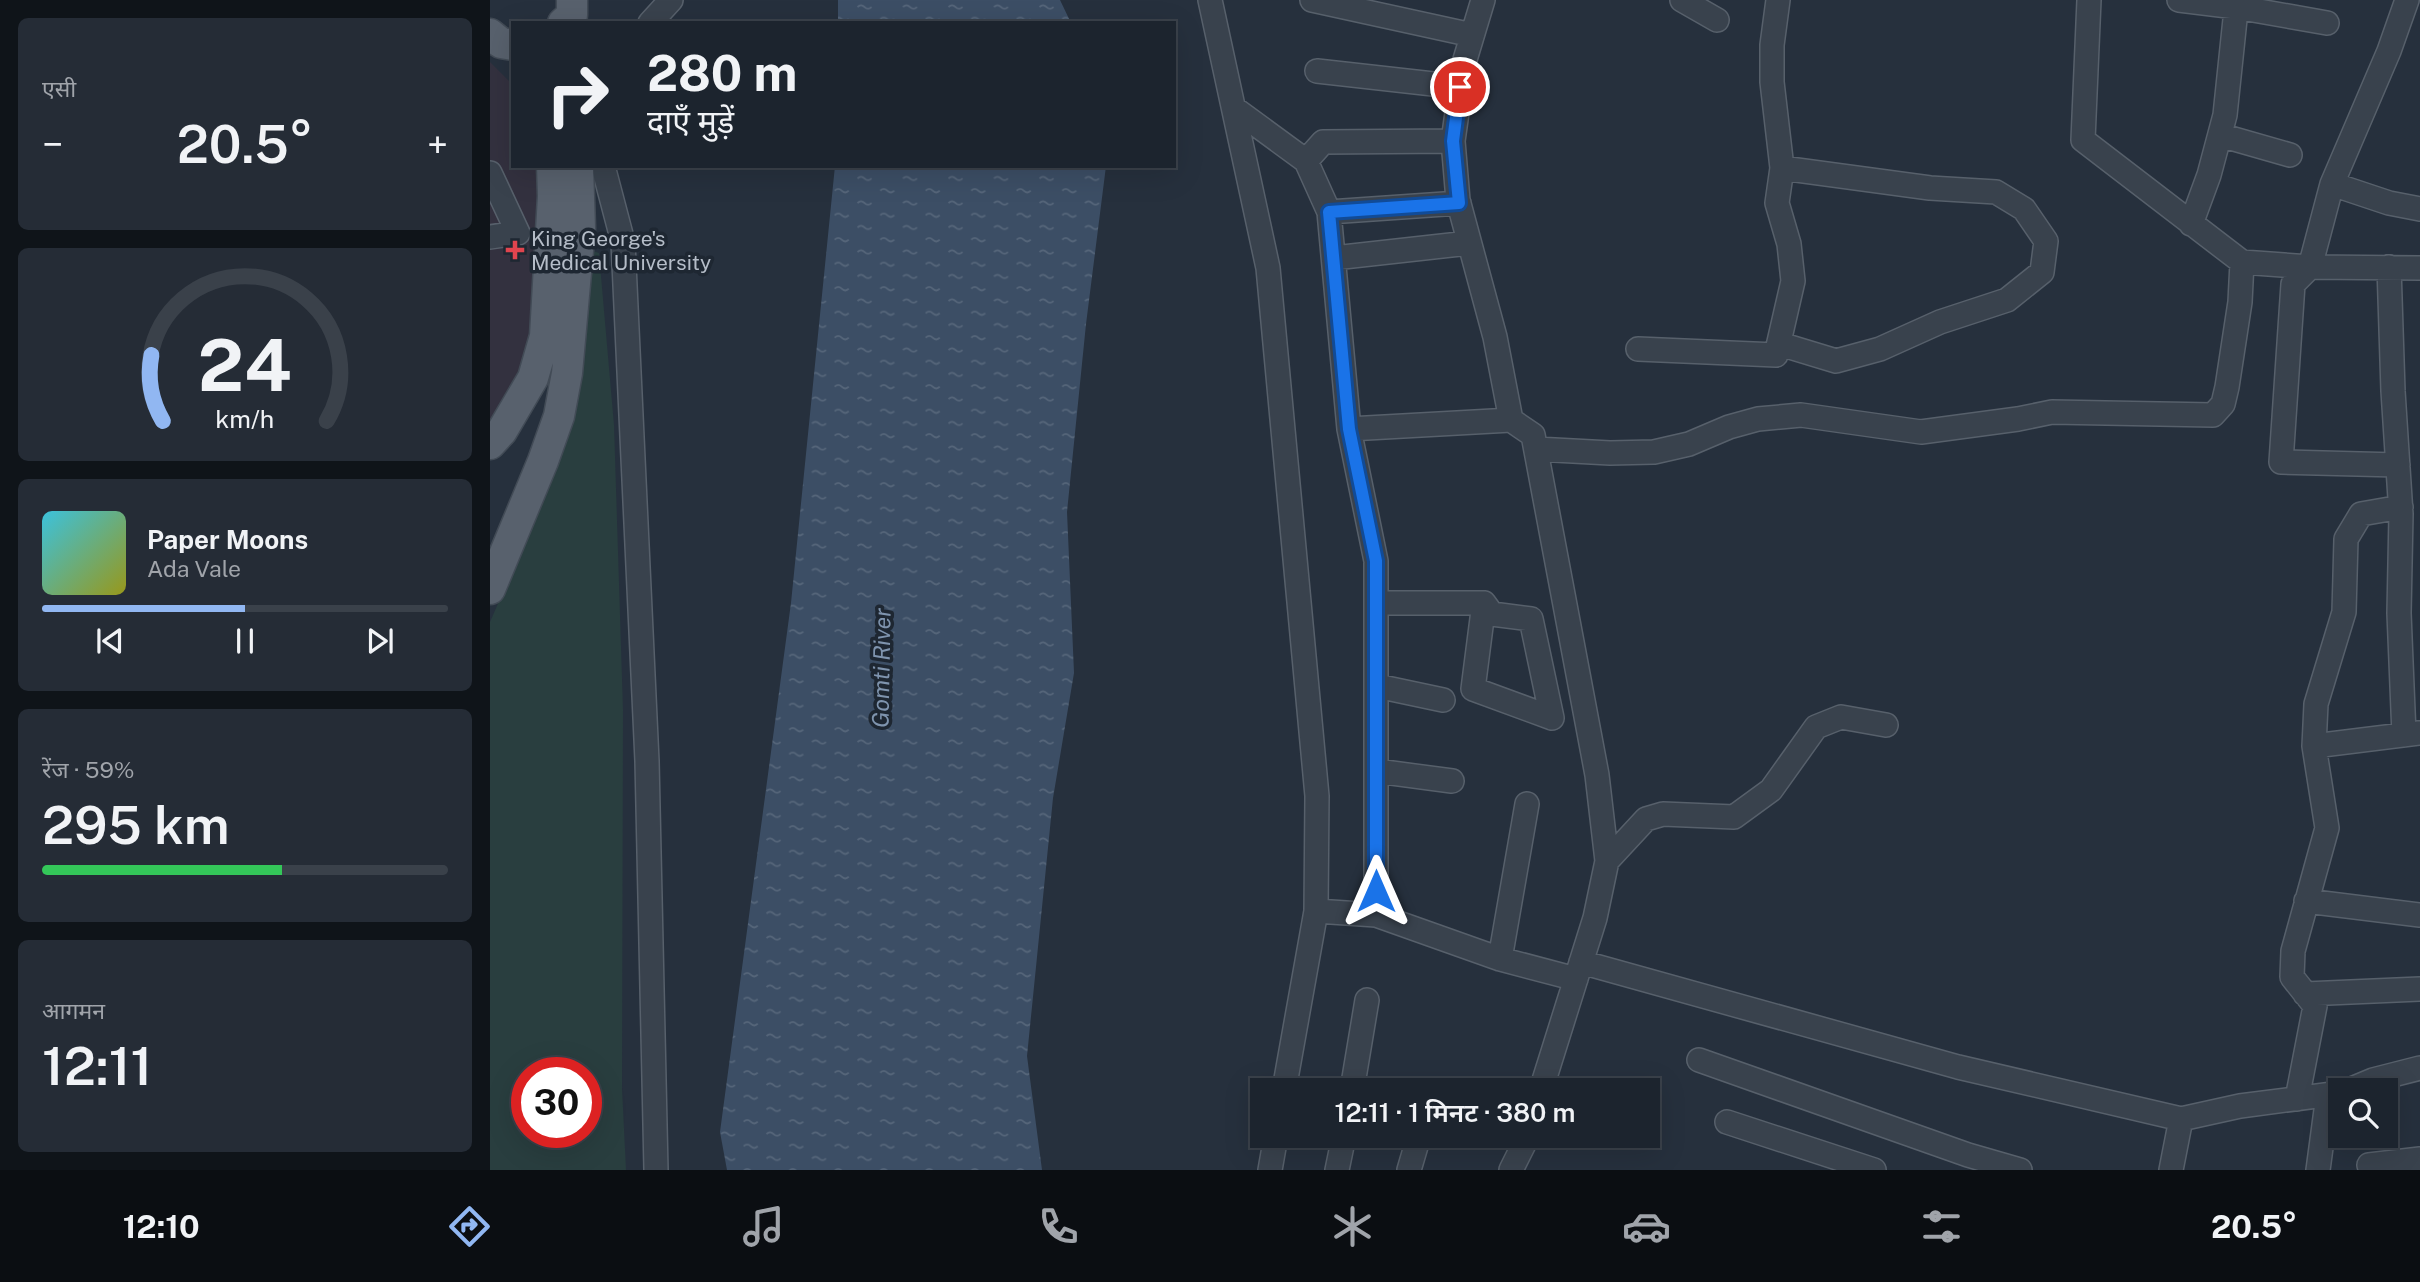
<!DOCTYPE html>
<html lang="hi">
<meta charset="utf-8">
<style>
:root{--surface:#1c242e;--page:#252c36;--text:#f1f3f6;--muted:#a0a4aa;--line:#3a414a;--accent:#91b7f2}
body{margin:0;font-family:"Public Sans","Noto Sans Devanagari",sans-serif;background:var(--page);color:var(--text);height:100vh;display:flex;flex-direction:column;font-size:26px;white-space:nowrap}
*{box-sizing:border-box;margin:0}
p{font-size:23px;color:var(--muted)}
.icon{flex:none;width:38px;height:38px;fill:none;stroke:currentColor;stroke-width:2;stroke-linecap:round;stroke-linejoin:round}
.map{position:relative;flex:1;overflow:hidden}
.details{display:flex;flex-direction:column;gap:18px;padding:18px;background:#0f1419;width:490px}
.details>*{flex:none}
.top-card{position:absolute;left:21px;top:21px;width:665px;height:147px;border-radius:0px;box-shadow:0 7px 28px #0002,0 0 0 2px var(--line);background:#1c242e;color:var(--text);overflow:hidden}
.fabs{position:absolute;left:1838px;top:1078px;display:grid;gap:14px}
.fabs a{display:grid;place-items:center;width:70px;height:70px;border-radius:0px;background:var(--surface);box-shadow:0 7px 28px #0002,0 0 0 2px var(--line);font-size:35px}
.speed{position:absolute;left:21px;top:1057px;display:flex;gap:14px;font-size:35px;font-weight:700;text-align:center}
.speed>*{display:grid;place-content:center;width:91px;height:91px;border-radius:50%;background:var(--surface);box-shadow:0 7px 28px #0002,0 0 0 2px var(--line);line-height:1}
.speed .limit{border:10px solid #d22;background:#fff;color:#111}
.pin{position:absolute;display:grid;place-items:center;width:60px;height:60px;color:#fff;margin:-30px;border:4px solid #fff;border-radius:50%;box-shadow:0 2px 7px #0007}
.me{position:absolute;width:77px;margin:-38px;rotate:0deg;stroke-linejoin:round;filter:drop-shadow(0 0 5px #0008)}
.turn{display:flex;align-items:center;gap:24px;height:147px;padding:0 21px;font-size:32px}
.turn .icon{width:91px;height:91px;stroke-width:2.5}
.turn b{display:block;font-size:49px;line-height:60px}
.big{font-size:52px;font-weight:600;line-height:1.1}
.details .card{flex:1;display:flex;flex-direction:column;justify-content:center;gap:10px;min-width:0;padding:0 24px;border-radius:10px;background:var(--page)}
.details .dial{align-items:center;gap:0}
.dial svg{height:182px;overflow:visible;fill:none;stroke:var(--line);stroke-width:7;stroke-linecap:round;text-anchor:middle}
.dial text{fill:var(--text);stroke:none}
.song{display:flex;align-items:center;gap:21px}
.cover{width:84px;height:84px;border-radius:10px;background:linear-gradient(135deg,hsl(190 70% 55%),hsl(60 70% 35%))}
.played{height:7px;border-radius:4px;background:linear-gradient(90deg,var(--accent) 50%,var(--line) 50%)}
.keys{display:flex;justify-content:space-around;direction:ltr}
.heat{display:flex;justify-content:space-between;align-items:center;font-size:38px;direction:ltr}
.charge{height:10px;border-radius:5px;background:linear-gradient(90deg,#34c759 59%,var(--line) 0)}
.trip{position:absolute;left:760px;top:1078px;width:410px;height:70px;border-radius:0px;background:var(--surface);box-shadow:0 7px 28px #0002,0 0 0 2px var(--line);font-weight:600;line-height:70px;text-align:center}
.tabs{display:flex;height:112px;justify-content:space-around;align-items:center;background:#0b0e12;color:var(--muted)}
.tabs .icon{width:49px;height:49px}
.tabs .current{color:var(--accent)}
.tabs b{font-size:32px;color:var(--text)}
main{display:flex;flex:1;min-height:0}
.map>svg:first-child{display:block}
.medical{fill:#33313f}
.green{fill:#293e3f;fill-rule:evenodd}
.water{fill:url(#water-ripples)}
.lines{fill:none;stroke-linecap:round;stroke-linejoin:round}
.minor-casing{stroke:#57606b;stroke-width:26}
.major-casing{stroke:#424b56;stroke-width:33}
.path{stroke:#485b5d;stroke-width:2.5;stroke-dasharray:5 5;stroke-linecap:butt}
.minor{stroke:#39424d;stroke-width:23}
.major{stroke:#58616d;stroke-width:30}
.route-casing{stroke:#114b97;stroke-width:18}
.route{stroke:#1a73e8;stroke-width:12}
.health-dot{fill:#e0444e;stroke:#1e2732;stroke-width:2.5}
.labels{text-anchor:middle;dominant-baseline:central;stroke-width:7;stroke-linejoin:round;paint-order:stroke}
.poi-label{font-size:21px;fill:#b5bdc8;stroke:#1e2732;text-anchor:start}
.water-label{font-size:23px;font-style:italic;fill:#7f94ae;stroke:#1e2732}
</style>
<main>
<section class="details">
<div class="card"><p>एसी</p>
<div class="heat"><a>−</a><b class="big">20.5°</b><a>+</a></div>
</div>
<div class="card dial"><svg viewBox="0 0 100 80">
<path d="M14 69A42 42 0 1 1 86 69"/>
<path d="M14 69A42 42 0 0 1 9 40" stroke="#91b7f2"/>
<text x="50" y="56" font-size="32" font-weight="700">24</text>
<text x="50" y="72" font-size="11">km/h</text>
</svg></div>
<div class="card">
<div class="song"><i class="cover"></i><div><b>Paper Moons</b><p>Ada Vale</p></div></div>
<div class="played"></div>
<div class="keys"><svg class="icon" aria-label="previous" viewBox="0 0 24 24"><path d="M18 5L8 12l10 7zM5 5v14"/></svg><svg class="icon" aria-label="pause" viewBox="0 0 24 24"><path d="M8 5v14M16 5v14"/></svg><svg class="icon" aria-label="next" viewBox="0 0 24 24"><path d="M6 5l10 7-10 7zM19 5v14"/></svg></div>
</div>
<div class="card"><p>रेंज · 59%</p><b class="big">295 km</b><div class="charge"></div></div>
<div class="card"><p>आगमन</p><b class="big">12:11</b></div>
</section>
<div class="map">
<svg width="1930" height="1170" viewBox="0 0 1930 1170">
<defs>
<pattern id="water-ripples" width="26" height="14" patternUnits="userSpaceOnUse" patternTransform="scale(1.75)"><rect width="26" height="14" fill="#3c4e65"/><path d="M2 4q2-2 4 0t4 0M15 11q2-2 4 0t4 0" fill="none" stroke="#56667a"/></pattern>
</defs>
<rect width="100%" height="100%" fill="#26303d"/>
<path class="medical" d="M 0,62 L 23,85 L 23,166 L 50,166 L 47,306 L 29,373 L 0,426 Z"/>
<path class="green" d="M 97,249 L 109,253 L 124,425 L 133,710 L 132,1088 L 136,1170 L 0,1170 L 0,622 L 67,468 L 84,399 ZM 37,1073 L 96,1073 L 96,1132 L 37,1132 Z"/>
<path class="water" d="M 348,0 L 570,0 L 581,23 L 348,23 Z
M 345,166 L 616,166 L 596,324 L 577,512 L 584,673 L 563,798 L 537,1056 L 552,1170 L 237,1170 L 230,1132 L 301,603 Z"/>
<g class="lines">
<defs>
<path id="minor" d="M 720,0 L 778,268 L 827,796 L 826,911 L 886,915
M 822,0 L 982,35
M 993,0 L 974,63 L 963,141 L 968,200 L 1005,337 L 1021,420 L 1043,435 L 1107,775 L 1117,861 L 1105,918 L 1051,1090
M 1192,0 L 1227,20
M 1599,0 L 1593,140 L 1752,262 L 1820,267 L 1930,268
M 1689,0 L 1746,7 L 1837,23
M 160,23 L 181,0
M 827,71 L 970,87
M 745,109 L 816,161 L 839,212 L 859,429 L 886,561 L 886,915 L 1010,959 L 1086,979
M 1730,135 L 1800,155
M 816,161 L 833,142 L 963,141
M 113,166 L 133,242 L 157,761 L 166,1170
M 0,173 L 28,233 L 0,237
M 1842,184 L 1899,203 L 1930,209
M 839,212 L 969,203
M 1701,224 L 1719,175 L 1735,115 L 1747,0
M 844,258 L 979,243
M 1899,267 L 1903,391 L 1911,514 L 1909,613 L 1914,735
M 1290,344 L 1346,361 L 1390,349 L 1450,322 L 1517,300 L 1552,272 L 1556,241 L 1534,209 L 1506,192 L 1440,188 L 1292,168
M 1148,349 L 1286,355 L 1303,281 L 1299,244 L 1287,203 L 1292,168 L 1282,82 L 1282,45 L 1288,0
M 859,429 L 1021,420
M 1046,449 L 1120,453 L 1164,452 L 1199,444 L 1239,427 L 1268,419 L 1311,415 L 1431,432 L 1528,419 L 1562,412 L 1723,415 L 1733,404 L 1737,387 L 1750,302 L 1752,262
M 1908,465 L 1791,462 L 1803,284 L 1820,267 L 1842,184 L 1899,51 L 1917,0
M 886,603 L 994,603 L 1002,614 L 1041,619 L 1062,718
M 994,603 L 983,689 L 1062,718
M 887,686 L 953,700
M 1824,746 L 1929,733
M 887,771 L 962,781
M 1117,861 L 1156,819 L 1173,814 L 1244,817 L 1281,790 L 1326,727 L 1351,717 L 1396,725
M 1816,901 L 1930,915
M 1010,959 L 1037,804
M 1091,962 L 1468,1067 L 1691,1119 L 1750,1106 L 1850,1093
M 1815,994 L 1930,989
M 1209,1060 L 1478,1155 L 1530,1170
M 794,1090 L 826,911
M 862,1090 L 877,1000
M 1859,1090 L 1883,1080 L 1930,1068
M 1807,1099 L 1825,1006 L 1802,977 L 1803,951 L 1837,828 L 1824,746 L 1826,704 L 1854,612 L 1856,539 L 1871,514 L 1911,507
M 1237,1122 L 1384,1170
M 1879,1165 L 1930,1159
M 780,1170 L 786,1136
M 847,1170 L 854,1136
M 919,1170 L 929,1136
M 1021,1170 L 1038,1136
M 1681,1170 L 1691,1119
M 1828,1170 L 1838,1095"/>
<path id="major" d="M 73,23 L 82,15 L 82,0
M 0,34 L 11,43 L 23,45
M 0,444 L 12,431 L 43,378 L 55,336 L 63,196 L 62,166
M 0,589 L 53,461 L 69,416 L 77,373 L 90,228 L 88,166"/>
</defs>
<use href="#minor" class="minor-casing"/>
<use href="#major" class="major-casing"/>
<path class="path" d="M 1877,1136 L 1878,1146"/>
<use href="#minor" class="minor"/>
<use href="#major" class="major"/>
</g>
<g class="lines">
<defs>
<path id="route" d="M 886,891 L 886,561 L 859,429 L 839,212 L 969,203 L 963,141 L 970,87"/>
</defs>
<use href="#route" class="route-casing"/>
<use href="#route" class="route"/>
</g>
<path class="health-dot" d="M21.5 239.5h7v7h7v7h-7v7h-7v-7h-7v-7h7z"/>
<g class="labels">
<g class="poi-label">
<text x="41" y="238">King George's<tspan x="41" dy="24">Medical University</tspan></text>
</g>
<g class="water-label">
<text transform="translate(391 668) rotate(-89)">Gomti River</text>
</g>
</g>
</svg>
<div class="fabs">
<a><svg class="icon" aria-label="search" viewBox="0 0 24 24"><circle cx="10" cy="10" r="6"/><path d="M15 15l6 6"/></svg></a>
</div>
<div class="speed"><div class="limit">30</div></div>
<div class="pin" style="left:970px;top:87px;background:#d93025"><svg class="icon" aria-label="arrive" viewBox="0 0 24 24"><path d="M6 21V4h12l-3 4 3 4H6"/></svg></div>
<svg class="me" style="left:886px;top:891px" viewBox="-20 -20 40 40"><path d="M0-17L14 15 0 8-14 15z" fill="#1a73e8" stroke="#fff" stroke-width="4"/></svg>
<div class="trip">12:11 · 1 मिनट · 380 m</div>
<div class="top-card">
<div class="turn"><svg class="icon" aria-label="right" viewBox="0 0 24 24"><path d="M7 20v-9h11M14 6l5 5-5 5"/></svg><div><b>280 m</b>दाएँ मुड़ें</div></div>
</div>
</div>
</main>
<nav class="tabs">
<b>12:10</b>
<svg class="icon current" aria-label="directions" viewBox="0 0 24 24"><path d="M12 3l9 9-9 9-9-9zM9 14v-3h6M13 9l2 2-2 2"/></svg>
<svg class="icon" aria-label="music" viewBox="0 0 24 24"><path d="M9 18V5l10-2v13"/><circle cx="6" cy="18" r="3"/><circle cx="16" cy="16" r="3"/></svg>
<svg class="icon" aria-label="phone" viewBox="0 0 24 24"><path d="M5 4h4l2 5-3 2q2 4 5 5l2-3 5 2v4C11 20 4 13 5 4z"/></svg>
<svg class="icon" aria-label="climate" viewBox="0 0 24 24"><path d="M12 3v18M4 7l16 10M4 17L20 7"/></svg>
<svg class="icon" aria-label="car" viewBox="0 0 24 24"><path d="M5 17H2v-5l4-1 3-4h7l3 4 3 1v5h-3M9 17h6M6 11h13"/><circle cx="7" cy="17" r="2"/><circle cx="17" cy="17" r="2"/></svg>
<svg class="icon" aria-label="filters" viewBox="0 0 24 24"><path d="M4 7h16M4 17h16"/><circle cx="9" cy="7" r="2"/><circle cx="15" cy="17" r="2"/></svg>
<b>20.5°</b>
</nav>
